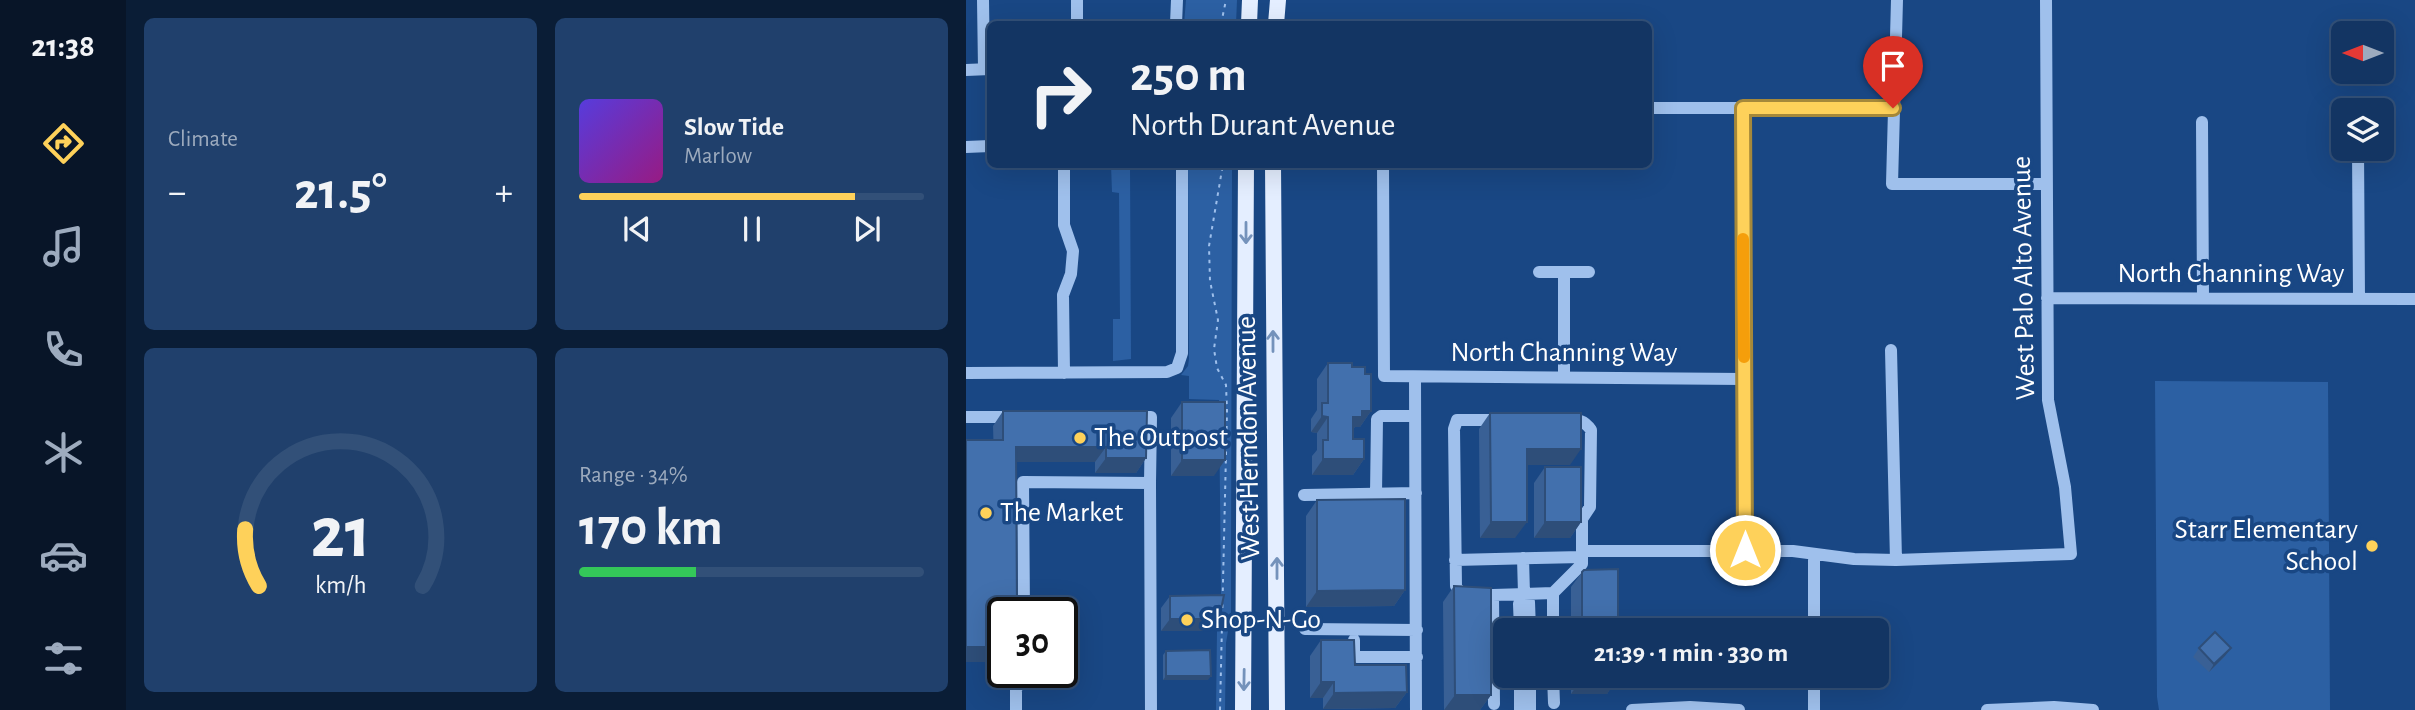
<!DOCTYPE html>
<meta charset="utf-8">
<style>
:root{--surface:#133563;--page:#20406c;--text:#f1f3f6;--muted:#9dabbe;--line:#325078;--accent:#fed15a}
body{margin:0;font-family:"Alegreya Sans",sans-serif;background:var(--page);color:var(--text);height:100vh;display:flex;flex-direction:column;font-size:26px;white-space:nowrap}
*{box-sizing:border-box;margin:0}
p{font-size:23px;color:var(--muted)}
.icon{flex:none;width:38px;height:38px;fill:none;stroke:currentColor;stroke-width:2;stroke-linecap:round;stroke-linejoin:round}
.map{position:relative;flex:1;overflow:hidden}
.side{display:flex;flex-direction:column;gap:18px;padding:18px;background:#0a1d36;width:840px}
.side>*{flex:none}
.hud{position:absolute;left:21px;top:21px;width:665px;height:147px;border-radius:10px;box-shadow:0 7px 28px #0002,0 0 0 2px var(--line);background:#133563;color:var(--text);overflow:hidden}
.needle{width:46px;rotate:270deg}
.buttons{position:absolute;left:1365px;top:21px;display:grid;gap:14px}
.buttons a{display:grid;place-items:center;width:63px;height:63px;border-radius:10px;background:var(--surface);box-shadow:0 7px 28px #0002,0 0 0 2px var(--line);font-size:35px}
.speed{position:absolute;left:21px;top:597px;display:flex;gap:14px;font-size:35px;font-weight:700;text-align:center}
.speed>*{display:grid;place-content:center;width:91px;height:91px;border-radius:50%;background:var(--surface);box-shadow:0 7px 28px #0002,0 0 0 2px var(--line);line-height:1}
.speed .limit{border:4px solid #111;border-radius:10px;background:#fff;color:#111}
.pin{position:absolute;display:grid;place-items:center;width:60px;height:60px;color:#fff;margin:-72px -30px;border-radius:50% 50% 50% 0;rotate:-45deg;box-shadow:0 0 7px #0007}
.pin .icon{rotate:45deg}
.me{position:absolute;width:77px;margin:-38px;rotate:0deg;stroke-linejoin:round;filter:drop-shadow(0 0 5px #0008)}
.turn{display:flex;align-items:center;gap:24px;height:147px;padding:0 28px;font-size:32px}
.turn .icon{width:91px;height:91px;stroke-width:2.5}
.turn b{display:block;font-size:49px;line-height:60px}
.big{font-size:52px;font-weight:700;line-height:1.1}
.side .widget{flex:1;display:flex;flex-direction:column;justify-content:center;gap:10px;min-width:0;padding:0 24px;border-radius:10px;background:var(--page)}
.side .dial{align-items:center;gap:0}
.dial svg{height:182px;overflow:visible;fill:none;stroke:var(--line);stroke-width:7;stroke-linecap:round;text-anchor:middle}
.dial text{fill:var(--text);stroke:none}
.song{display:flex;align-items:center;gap:21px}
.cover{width:84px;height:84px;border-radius:10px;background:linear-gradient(135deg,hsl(250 70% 55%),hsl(310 70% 35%))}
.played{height:7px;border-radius:4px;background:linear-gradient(90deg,var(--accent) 80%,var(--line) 80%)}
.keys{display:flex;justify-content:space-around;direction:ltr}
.heat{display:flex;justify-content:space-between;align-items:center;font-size:38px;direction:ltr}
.charge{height:10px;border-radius:5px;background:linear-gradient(90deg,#34c759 34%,var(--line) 0)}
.side .tiles{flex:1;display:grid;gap:18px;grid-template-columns:repeat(2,1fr)}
.trip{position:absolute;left:527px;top:618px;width:396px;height:70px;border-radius:10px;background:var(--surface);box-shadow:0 7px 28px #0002,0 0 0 2px var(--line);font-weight:700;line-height:70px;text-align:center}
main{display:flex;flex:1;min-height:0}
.tabs{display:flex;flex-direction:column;width:126px;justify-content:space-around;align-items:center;background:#081528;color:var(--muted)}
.tabs .icon{width:49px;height:49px}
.tabs .selected{color:var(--accent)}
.tabs b{font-size:32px;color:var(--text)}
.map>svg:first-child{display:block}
.green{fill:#2c60a3}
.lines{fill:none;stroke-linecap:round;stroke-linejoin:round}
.path{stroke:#9fc0ec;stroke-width:2;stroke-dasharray:3.5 5;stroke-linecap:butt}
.minor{stroke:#9fc0ec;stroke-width:12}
.major{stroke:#e4eeff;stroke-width:16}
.wall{fill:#396095}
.shaded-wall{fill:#2e4e79}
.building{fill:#4270ad;stroke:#2e4e79;stroke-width:2}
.oneway{stroke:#7492bb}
.route-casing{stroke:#a5883a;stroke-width:18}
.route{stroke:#fed15a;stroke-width:12}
.slow{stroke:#f59e0b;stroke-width:12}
.poi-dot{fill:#fed15a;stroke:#194784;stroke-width:2.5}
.labels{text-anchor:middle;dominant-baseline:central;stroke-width:7;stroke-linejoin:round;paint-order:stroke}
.street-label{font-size:28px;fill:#fff;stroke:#194784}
.poi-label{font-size:28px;fill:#fff;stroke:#194784;text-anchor:start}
</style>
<main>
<nav class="tabs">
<b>21:38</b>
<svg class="icon selected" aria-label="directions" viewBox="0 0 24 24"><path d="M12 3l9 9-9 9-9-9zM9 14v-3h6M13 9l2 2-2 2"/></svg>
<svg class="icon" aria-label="music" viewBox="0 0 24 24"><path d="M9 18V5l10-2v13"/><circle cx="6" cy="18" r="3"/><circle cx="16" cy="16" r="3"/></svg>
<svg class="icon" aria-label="phone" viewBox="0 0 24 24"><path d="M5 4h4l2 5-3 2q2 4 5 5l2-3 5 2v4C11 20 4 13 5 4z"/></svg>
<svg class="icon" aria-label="climate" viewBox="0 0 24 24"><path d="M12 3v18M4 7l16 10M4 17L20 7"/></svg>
<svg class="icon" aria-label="car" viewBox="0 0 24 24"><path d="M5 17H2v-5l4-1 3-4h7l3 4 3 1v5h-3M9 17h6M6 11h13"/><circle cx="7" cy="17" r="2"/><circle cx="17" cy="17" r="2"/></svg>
<svg class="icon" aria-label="filters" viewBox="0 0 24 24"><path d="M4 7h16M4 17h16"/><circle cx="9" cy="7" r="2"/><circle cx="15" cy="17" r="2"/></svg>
</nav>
<section class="side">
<div class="tiles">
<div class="widget"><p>Climate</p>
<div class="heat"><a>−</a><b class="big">21.5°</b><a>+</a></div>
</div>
<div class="widget">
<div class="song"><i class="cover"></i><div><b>Slow Tide</b><p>Marlow</p></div></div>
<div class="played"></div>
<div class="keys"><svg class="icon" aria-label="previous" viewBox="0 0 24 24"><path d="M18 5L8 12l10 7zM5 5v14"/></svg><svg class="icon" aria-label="pause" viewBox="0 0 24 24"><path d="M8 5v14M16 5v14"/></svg><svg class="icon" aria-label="next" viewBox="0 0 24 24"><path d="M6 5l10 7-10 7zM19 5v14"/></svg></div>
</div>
<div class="widget dial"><svg viewBox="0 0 100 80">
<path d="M14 69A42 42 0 1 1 86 69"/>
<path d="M14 69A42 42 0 0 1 8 44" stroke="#fed15a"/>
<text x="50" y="56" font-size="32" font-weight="700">21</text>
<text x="50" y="72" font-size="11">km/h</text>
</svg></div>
<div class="widget"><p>Range · 34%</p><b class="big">170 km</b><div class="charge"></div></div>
</div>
</section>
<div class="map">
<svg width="1449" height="710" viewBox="0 0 1449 710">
<rect width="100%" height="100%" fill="#194784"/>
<path class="green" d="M 220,0 L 271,0 L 270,24 L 218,24 Z
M 145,165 L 164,165 L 165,359 L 147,361 L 147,319 L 154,319 L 153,193 L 146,192 Z
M 222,165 L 266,165 L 265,566 L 265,613 L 260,643 L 259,710 L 250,710 L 251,631 L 255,593 L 253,400 L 223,399 L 223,376 L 215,375 L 222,366 L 223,359 Z
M 1189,381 L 1362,382 L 1364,710 L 1193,710 L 1191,697 Z"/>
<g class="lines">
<path class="path" d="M 255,24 L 260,0
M 254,710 L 261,411 L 260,385 L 251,368 L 248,349 L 252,320 L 244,281 L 243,246 L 257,164"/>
<path class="minor" d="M 17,0 L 18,69
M 111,0 L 111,24
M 931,0 L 926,184 L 1080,184
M 210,24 L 211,0
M 0,70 L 24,69
M 682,108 L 927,108
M 777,108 L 779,550
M 1236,122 L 1237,298
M 0,147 L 24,146
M 1392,149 L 1393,298
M 417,164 L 418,376 L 778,379
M 573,272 L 623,272
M 598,272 L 598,377
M 1081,298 L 1449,299
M 925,350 L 930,560
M 0,373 L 201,372 L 211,368 L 216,353 L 216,164
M 98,373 L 97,295 L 105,274 L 107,251 L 98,225 L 98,164
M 449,377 L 450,710
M 0,417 L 50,417
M 601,420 C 613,420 618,420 625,430 L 624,507 L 616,519 L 616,551 L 827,551 L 888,559 L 930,560 L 1105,554 L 1099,487 L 1082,400 L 1080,0
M 184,483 L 185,710
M 410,494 L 411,419 L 415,416 L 449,416
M 338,495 L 450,493
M 489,560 L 616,557
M 558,594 L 563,602 L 564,630
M 527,595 L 587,593
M 58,612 L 57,482 L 184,483 L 185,417 L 166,417
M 339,629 L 451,630
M 554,630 L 553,604 L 558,594 L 557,558
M 587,630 L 587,593 L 616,564 L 616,551
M 848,630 L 848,554
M 388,640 L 388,655 L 391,657 L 451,657
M 554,676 L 554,710
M 564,676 L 564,710
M 587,676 L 588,703
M 528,704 L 527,595 L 496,595 L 490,586 L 488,429 L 491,420 L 534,420
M 50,710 L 50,690 L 56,672
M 666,710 L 724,707 L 773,710
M 848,710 L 848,676
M 1021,710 L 1088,707 L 1127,710"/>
<path class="major" d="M 283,24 L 284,0
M 310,24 L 312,0
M 307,164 C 307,346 311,528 311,710
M 277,710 L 280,164"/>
</g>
<path class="wall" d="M 362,363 L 386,367 L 399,374 L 405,411 L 394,427 L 389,427 L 387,429 L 387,439 L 398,459 L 387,475 L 346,475 L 346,456 L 351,450 L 351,433 L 345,432 L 345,419 L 351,410 L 351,379 Z
M 216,402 L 248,476 L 205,476 L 205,418 Z
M 37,411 L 180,458 L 170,473 L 129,473 L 129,462 L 50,462 L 37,612 L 37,657 L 34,662 L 27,426 Z
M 524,413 L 604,465 L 561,465 L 549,538 L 514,538 L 513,429 Z
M 579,467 L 615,522 L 604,538 L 568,538 L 568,483 Z
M 351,500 L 439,590 L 428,606 L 340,607 L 340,516 Z
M 616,572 L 652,630 L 605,630 L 605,587 Z
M 488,586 L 525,695 L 514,710 L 478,710 L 477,602 Z
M 204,596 L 254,614 L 246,626 L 242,626 L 238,631 L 195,631 L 195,608 Z
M 355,640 L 389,665 L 441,692 L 429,708 L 357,709 L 357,698 L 344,698 L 344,656 Z
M 1233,648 L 1259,656 L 1243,672 L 1227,657 Z
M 200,651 L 242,680 L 197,680 L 197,655 Z
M 605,676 L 652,676 L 641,694 L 605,694 Z"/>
<path class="shaded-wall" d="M 396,411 L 405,411 L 394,427 L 389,427 L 385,433 L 387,417 Z
M 356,416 L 362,417 L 351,433 L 345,432 Z
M 50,447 L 140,447 L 129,462 L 39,462 Z
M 561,449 L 615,449 L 604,465 L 549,465 Z
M 140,458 L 180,458 L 170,473 L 129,473 Z
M 357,459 L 398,459 L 387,475 L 346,475 Z
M 216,460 L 259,460 L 248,476 L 205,476 Z
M 525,522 L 561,522 L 549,538 L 514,538 Z
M 579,522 L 615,522 L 604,538 L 568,538 Z
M 439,590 L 428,606 L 340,607 L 351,591 Z
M 247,614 L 254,614 L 246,626 L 242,626 L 238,631 L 195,631 L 204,619 Z
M 0,647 L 37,647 L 37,657 L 34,662 L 0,662 Z
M 1265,648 L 1259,656 L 1243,672 L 1248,664 Z
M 200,676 L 245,676 L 242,680 L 197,680 Z
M 616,678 L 652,678 L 641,694 L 605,694 Z
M 355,682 L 368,682 L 357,698 L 344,698 Z
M 441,692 L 429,708 L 357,709 L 368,693 Z
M 489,695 L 525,695 L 514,710 L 478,710 Z"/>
<path class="building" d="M 362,363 L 386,363 L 386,367 L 399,367 L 399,374 L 405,374 L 405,411 L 396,411 L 396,417 L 387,417 L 387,439 L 398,439 L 398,459 L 357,459 L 357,440 L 362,440 L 362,417 L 356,416 L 356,403 L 362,403 Z
M 216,402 L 259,402 L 259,460 L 216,460 Z
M 37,411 L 181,411 L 180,458 L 140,458 L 140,447 L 50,447 L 51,612 L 37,612 L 37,647 L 0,647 L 0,440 L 37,440 Z
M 524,413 L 615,413 L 615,449 L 561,449 L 561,522 L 525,522 Z
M 579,467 L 615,467 L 615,522 L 579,522 Z
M 439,499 L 439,590 L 351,591 L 351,500 Z
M 652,569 L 652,630 L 616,630 L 616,572 L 618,570 Z
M 488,586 L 525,588 L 525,695 L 489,695 Z
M 258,595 L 254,614 L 247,614 L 247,619 L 204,619 L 204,596 Z
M 1249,632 L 1265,648 L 1248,664 L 1233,648 Z
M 355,640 L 388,640 L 389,665 L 440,665 L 441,692 L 368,693 L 368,682 L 355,682 Z
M 244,650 L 245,676 L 200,676 L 200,651 Z
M 616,676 L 652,676 L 652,678 L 616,678 Z"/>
<defs><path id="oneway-shaft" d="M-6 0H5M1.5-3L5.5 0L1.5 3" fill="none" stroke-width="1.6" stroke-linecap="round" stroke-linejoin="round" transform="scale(1.75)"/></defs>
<g class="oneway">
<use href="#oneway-shaft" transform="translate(280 233) rotate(90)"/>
<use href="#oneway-shaft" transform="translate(307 341) rotate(-90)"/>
<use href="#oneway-shaft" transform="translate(311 568) rotate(-90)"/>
<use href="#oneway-shaft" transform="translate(278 680) rotate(91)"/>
</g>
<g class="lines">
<defs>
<path id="route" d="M 779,550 L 777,108 L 927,108"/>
</defs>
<use href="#route" class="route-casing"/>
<use href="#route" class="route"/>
<path class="slow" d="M 777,239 L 778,357"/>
</g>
<g class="poi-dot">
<circle cx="114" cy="438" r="7"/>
<circle cx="20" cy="513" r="7"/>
<circle cx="1406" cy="546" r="7"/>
<circle cx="221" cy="620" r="7"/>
</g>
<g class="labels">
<g class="street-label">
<text x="1265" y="274">North Channing Way</text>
<text transform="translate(1058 278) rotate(-91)">West Palo Alto Avenue</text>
<text x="598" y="353">North Channing Way</text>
<text transform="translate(283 438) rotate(-91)">West Herndon Avenue</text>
</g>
<g class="poi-label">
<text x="128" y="438">The Outpost</text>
<text x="34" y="513">The Market</text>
<text x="1392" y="530" text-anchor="end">Starr Elementary<tspan x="1392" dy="32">School</tspan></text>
<text x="235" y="620">Shop-N-Go</text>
</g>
</g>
</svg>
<div class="buttons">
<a><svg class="needle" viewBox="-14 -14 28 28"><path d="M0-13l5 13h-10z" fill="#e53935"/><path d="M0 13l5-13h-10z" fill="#9dabbe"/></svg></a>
<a><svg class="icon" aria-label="layers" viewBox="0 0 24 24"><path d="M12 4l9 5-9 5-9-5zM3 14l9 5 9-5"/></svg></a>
</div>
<div class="speed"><div class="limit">30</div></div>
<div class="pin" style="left:927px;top:108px;background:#d93025"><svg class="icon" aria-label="arrive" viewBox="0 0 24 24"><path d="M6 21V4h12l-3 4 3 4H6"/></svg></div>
<svg class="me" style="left:779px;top:550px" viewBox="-20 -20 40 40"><circle r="17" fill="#fed15a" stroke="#fff" stroke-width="3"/><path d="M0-11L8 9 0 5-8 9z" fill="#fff"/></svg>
<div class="trip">21:39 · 1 min · 330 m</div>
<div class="hud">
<div class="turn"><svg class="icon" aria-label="right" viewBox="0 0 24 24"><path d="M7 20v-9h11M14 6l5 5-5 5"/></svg><div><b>250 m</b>North Durant Avenue</div></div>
</div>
</div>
</main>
